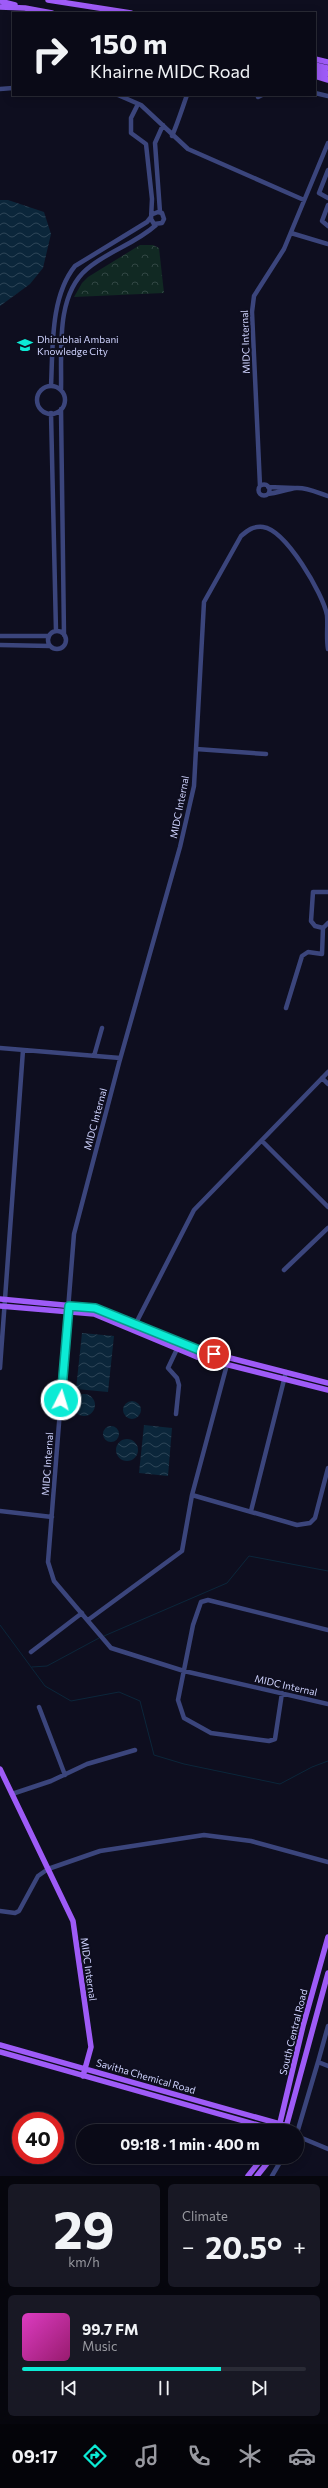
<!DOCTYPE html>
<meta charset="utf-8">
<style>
:root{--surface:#0a0a17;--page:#181824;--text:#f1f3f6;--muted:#999aa1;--line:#2a2b36;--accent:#0cebd5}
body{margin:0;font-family:Commissioner,sans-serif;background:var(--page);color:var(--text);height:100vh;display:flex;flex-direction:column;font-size:15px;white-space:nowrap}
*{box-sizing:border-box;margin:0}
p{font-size:13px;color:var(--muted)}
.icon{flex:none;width:22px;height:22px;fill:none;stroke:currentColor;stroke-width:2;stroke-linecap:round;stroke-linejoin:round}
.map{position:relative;height:2176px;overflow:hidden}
.sheet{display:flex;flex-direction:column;gap:8px;padding:8px;background:#06060d;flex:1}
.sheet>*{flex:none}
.hud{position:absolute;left:12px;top:12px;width:304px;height:84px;border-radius:0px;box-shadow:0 2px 10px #0003,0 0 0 1px var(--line);background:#0a0a17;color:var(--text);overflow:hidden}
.speed{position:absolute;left:12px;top:2112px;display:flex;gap:8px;font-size:20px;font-weight:700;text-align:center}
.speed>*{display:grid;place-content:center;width:52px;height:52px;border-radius:50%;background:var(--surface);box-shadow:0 2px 10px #0003,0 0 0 1px var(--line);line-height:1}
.speed .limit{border:6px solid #d22;background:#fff;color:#111}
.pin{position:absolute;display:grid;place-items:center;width:34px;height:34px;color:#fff;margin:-17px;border:2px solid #fff;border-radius:50%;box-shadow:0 1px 4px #0007}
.me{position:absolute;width:44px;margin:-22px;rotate:5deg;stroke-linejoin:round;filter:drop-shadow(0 0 3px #0008)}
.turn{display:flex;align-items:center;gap:14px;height:84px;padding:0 12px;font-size:18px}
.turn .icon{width:52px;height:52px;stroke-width:2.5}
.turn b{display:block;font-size:28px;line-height:34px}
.big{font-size:30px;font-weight:700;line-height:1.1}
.sheet .widget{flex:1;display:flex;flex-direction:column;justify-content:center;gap:6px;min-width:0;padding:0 14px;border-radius:6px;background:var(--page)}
.sheet .dial{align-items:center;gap:0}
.dial b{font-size:52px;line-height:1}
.song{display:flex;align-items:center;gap:12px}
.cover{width:48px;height:48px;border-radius:6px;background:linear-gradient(135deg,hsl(310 70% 55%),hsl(320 70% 35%))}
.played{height:4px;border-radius:2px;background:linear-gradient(90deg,var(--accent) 70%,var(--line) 70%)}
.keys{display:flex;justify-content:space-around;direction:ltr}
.heat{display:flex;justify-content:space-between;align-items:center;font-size:22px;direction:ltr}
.sheet .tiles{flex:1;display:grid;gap:8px;grid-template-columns:1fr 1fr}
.widget:last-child{grid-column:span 2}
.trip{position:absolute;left:76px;top:2124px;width:228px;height:40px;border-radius:20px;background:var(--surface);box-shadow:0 2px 10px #0003,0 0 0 1px var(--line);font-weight:700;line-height:40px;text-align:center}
.tabs{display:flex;height:64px;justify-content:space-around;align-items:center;background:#040409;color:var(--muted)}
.tabs .icon{width:28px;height:28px}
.tabs .selected{color:var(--accent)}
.tabs b{font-size:18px;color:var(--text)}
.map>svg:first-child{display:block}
.forest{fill:url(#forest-crowns)}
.water{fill:url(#water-waves)}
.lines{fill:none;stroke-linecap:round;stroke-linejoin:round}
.stream{stroke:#0b263a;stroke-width:1}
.minor{stroke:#3b457c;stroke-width:4.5}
.major{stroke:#9e5bf7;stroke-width:5.5}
.route-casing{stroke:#08998a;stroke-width:10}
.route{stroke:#0cebd5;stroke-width:7}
.labels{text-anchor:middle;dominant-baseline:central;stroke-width:4;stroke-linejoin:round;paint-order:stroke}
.poi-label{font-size:10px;fill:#ced2fd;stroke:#0e0e1f;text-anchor:start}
.street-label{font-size:10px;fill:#ced2fd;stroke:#0e0e1f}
</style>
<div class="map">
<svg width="328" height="2176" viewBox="0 0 328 2176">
<defs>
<pattern id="forest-crowns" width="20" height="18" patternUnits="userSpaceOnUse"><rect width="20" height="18" fill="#112923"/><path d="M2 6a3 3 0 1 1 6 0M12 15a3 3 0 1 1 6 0" fill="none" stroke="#324744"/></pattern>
<pattern id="water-waves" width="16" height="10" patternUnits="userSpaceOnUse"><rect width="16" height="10" fill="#0b263a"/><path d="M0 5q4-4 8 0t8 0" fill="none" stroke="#2d4557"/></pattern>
</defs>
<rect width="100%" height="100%" fill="#0e0e1f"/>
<path class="forest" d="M 140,245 L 153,245 L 159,248 L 164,293 L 74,297 L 82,283 L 88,277 Z"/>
<path class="water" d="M 0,200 L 8,200 L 44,212 L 51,234 L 43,268 L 30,284 L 0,306 Z
M 82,1333 L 114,1336 L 108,1392 L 76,1389 Z
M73 1405a11 11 0 1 1 22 0a11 11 0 1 1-22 0Z
M123 1410a9 9 0 1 1 18 0a9 9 0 1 1-18 0Z
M 144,1425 L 172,1428 L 168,1476 L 139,1473 Z
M103 1434a8 8 0 1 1 16 0a8 8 0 1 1-16 0Z
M116 1450a11 11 0 1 1 22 0a11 11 0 1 1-22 0Z"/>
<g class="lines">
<path class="stream" d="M 0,1625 L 45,1686 L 71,1701 L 119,1692 L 140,1701 L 154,1755 L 184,1764 L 280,1784 L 312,1767 L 328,1761
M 104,1636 L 227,1583 L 249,1556 L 328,1571
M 32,1667 L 47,1666 L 99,1638"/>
<path class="minor" d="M 0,89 L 13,88
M 315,93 L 328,96
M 118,95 L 141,105 L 188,149 L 304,200
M 258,97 L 262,95
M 138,104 L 131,118 L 131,133 L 146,144 L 152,199 L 151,219 L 154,224 L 162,223 L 164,219 L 162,213 L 158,212 L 153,214
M 172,136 C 178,122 182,109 187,95
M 328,170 L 319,193 L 328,198
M 328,205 L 322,221 L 328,226
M 160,212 L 155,143 L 163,125
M 291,233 L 328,244
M 51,386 C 53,348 50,297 75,266 L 147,222 L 151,217
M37 400a14 14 0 1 1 28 0a14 14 0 1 1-28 0Z
M 61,390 C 62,352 55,296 87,269 C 108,251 135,244 156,225
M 61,409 L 64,635
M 51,413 L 56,631
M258.5 490a5.5 5.5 0 1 1 11 0a5.5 5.5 0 1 1-11 0Z
M 260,486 L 252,312 L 254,296 L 284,249 L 328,143
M 268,487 L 294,488
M 268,494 C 277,493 288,489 296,488 C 307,487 318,493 328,496
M48 640a9 9 0 1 1 18 0a9 9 0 1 1-18 0Z
M 0,636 L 49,636
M 0,645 L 50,646
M 328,649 C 326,638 328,626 327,615 C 323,594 286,530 263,527 C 253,526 248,530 241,536 L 204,602 L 194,786 L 180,847 L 119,1063 L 74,1234 L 48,1562 L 54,1581 L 111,1648 L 184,1671 L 328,1704
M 196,749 L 266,754
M 323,928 L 315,926 L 311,921 L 313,892 L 328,892
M 286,1008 L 302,956 L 308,952 L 322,954 L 323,928 L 328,923
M 0,1048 L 120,1058
M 94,1056 L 102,1028
M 322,1078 L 328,1084
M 262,1141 L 328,1207
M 284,1270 L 328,1228
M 134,1327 L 194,1210 L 328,1072
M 0,1368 L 23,1050
M 176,1414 L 179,1385 L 177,1378 L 168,1368 L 177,1349
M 192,1495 L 297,1525 L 310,1523 L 315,1518 L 328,1468
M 0,1511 L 52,1517
M 251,1511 L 286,1372
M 88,1620 L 182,1551 L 192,1495 L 229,1357
M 31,1652 L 82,1613
M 282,1693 L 275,1739 L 269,1741 L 211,1733 L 184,1718 L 178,1700 L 193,1625 L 201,1602 L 208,1600 L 328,1630
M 39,1707 L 65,1775
M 12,1794 L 51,1781 L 87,1764 L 135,1750
M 0,1911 L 15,1913 L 19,1911 L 38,1876 L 48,1869 L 100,1851 L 204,1835 L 251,1841 L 328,1862
M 328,2026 L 318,2062 L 328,2066
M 297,2133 L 318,2062
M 297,2136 L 328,2149
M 272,2176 L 283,2157"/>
<path class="major" d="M 48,0 L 131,13
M 0,1 L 15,5
M 0,7 L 25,8 L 52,13
M 315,59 L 328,62
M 315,65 L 328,68
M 315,70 L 328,74
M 315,76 L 328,80
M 0,1299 L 95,1308 L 199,1350 L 328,1383
M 0,1306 L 94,1314 L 197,1357 L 328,1390
M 0,1769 L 73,1921 L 91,2047 L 83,2076
M 0,2045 L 287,2126
M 0,2052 L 279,2131
M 279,2127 L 303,2026 L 328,1937
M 285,2131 L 328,1973
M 248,2176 L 263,2157
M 257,2176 L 272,2157"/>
</g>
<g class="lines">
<defs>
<path id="route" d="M 61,1400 L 69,1306 L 95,1308 L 199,1350 L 214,1354"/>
</defs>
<use href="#route" class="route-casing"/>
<use href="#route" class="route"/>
</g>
<defs>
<symbol id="university-bare" viewBox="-9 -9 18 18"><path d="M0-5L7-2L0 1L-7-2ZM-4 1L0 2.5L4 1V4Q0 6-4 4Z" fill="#0cebd5" stroke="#0e0e1f" stroke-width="2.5" paint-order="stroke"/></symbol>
</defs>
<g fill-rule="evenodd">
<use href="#university-bare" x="14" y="334" width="22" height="22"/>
</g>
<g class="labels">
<g class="poi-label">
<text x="37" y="339">Dhirubhai Ambani<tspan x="37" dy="12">Knowledge City</tspan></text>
</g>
<g class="street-label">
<text transform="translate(245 342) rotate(-92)">MIDC Internal</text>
<text transform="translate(179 807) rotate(-79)">MIDC Internal</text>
<text transform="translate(95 1119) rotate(-75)">MIDC Internal</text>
<text transform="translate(47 1464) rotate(-86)">MIDC Internal</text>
<text transform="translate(286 1685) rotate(13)">MIDC Internal</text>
<text transform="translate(89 1969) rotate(82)">MIDC Internal</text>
<text transform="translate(293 2032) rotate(-76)">South Central Road</text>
<text transform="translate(146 2076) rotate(16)">Savitha Chemical Road</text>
</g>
</g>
</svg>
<div class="speed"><div class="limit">40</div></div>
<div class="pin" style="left:214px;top:1354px;background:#d93025"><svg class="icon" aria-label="arrive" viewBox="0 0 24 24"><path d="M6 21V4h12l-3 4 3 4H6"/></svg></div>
<svg class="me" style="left:61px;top:1400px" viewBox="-20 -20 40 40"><circle r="17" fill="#0cebd5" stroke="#fff" stroke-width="3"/><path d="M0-11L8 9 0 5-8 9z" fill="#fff"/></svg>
<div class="trip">09:18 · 1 min · 400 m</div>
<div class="hud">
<div class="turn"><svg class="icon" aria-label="right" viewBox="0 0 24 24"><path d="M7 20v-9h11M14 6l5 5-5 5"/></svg><div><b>150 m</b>Khairne MIDC Road</div></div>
</div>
</div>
<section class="sheet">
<div class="tiles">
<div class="widget dial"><b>29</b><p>km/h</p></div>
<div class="widget"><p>Climate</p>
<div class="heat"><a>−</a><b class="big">20.5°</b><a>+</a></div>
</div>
<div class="widget">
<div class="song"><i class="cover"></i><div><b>99.7 FM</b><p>Music</p></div></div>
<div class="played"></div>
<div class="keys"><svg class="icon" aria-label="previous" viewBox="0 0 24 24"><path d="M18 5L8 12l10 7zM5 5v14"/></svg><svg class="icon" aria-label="pause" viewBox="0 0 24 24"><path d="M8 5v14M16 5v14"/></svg><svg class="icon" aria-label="next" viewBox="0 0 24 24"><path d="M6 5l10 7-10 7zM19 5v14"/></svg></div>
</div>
</div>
</section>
<nav class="tabs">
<b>09:17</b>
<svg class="icon selected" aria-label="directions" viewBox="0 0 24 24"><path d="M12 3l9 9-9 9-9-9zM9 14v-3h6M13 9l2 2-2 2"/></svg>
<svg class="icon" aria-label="music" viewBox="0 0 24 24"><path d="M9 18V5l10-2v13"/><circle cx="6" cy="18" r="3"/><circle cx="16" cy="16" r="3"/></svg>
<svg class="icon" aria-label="phone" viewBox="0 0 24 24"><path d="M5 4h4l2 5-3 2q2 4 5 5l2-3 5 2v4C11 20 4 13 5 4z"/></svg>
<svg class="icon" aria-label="climate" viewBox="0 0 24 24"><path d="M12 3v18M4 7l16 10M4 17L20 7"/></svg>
<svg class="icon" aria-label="car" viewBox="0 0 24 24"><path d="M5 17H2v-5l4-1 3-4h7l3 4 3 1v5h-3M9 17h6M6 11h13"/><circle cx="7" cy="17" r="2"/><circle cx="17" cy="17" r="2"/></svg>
</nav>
